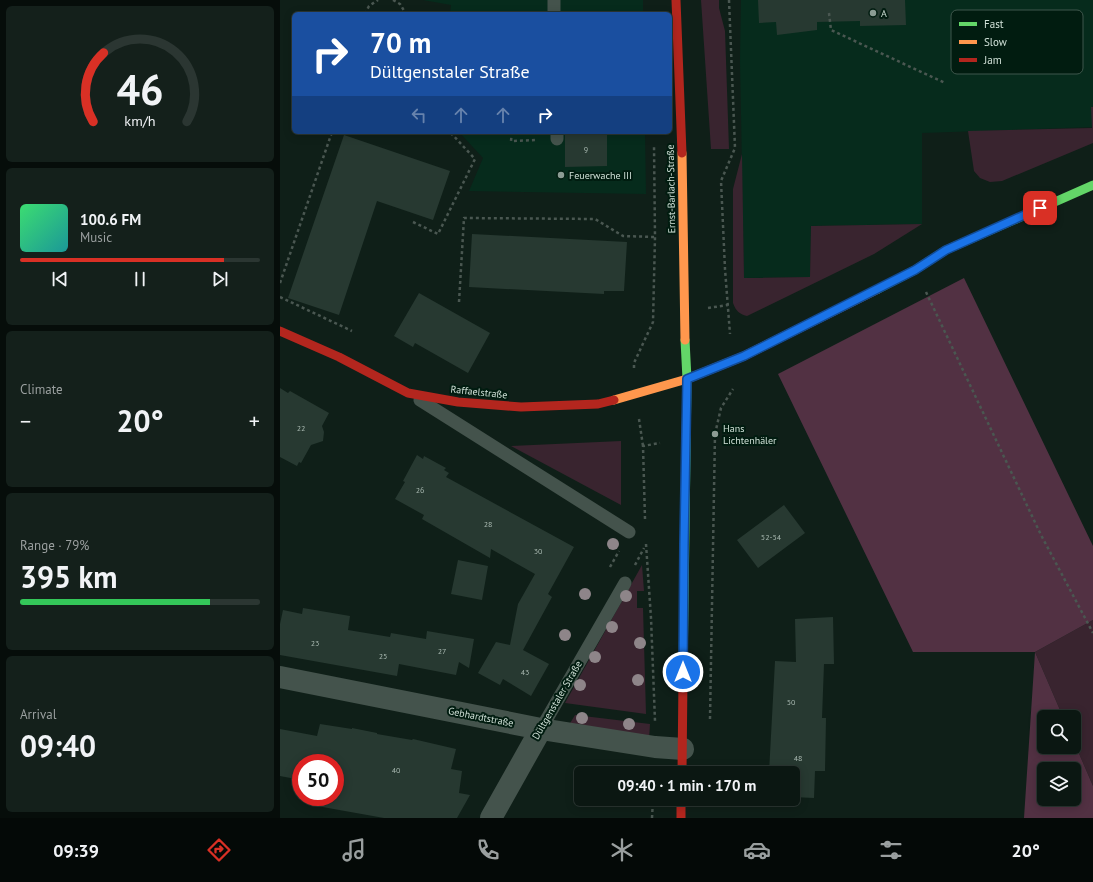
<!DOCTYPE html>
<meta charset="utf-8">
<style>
:root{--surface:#0b1712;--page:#14201b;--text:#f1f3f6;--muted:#9a9f9f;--line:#2b3632;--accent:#d93025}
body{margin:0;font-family:"PT Sans",sans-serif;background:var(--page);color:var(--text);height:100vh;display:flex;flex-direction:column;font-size:15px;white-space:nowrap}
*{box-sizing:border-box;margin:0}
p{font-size:13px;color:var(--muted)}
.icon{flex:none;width:22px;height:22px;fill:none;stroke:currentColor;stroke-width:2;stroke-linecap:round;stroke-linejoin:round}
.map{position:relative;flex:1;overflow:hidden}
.panel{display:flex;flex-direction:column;gap:6px;padding:6px;background:#060d0a;width:280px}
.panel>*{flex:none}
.banner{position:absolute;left:12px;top:12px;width:380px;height:122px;border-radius:6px;box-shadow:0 2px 10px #0003,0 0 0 1px var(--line);background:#1a4fa0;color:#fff;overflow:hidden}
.fabs{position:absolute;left:757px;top:710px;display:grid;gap:8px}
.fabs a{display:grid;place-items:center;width:44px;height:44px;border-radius:6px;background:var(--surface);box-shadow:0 2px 10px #0003,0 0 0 1px var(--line);font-size:20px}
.speed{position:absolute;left:12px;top:754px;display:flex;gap:8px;font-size:20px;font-weight:700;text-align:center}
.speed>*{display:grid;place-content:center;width:52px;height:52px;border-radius:50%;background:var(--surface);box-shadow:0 2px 10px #0003,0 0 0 1px var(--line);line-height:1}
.speed .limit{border:6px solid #d22;background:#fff;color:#111}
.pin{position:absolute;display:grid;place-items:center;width:34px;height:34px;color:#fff;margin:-17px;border-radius:8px;box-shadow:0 2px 6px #0006}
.me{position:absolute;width:44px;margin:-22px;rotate:0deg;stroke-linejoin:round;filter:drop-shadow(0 0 3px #0008)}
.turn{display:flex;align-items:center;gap:14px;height:84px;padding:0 12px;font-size:18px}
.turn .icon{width:52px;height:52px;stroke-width:2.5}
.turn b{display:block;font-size:28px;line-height:34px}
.lanes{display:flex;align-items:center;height:38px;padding:0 12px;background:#0003;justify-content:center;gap:20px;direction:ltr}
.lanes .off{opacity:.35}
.big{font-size:30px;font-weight:800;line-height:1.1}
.panel .widget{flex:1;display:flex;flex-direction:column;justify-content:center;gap:6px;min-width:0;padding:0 14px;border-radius:6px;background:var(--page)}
.panel .dial{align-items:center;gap:0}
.dial svg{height:104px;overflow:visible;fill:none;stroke:var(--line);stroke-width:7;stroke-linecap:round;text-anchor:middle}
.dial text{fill:var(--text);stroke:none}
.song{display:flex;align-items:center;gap:12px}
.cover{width:48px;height:48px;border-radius:6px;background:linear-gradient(135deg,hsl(140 70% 55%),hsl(180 70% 35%))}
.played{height:4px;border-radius:2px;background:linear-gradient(90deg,var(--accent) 85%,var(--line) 85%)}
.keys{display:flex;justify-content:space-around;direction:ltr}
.heat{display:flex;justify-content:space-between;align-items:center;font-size:22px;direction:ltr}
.charge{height:6px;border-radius:3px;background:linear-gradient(90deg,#34c759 79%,var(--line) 0)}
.trip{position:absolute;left:294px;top:766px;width:226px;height:40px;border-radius:6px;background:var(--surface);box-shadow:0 2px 10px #0003,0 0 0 1px var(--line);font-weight:800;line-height:40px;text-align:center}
.dock{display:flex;height:64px;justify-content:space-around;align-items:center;background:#040907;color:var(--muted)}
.dock .icon{width:28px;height:28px}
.dock .current{color:var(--accent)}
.dock b{font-size:18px;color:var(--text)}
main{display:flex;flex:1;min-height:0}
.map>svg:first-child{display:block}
.built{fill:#062b1c}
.green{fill:#39242f}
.forest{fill:#523143;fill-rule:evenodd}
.building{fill:#273931}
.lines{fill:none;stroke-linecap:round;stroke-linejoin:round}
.path{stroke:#4a5751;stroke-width:2.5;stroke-dasharray:3 3;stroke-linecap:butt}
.lane{stroke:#44534c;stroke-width:13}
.street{stroke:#44534c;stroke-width:22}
.fast{stroke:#63d668;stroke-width:9}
.slow{stroke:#ff974d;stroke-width:9}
.jam{stroke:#b3261e;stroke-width:9}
.tree{fill:#8e8589}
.route-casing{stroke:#114b97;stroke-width:10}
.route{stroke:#1a73e8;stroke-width:7}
.poi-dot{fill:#8c9c94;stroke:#011c10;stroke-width:1.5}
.labels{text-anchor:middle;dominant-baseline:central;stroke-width:4;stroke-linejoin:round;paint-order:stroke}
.number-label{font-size:8px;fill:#a6b6ae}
.poi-label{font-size:10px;fill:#d0e0d7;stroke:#011c10;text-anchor:start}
.street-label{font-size:10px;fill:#d0e0d7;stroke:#011c10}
.key{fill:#011c10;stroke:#3f574c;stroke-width:1}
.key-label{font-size:11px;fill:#d0e0d7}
</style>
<main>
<section class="panel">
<div class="widget dial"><svg viewBox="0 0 100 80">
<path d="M14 69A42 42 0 1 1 86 69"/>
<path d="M14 69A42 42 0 0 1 22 16" stroke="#d93025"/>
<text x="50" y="56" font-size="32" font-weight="700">46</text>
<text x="50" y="72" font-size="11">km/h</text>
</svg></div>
<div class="widget">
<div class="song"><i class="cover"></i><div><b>100.6 FM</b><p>Music</p></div></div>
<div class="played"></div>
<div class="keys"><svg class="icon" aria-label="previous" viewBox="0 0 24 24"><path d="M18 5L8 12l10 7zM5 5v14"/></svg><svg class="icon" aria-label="pause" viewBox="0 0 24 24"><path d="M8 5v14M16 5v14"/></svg><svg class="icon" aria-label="next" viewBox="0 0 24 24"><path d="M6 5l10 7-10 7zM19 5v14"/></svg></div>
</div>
<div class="widget"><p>Climate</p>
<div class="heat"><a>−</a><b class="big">20°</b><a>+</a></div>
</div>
<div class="widget"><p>Range · 79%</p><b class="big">395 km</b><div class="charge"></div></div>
<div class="widget"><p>Arrival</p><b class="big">09:40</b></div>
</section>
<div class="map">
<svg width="813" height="818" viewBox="0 0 813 818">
<rect width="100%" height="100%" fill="#0f1f18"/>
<path class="built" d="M 143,0 L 363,0 L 363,14 L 170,14 L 171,5 Z
M 461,0 L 813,0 L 813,127 L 642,133 L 642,224 L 531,226 L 530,277 L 464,278 L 460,60 Z
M 179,132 L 365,132 L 366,194 L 189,191 L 203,158 Z"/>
<path class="green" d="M 421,0 L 439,0 L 439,8 L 445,31 L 449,149 L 431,149 Z
M 811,107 L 813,107 L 813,143 L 722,181 L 710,182 L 700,178 L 694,171 L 688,131 L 812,128 Z
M 462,154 L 464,278 L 530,277 L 531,226 L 642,224 L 594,254 L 467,316 C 459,314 456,311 453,303 L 453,189 Z
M 341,441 L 341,505 L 231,446 Z
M 362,565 L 364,591 L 357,591 L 357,608 L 363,608 L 366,714 L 285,703 Z
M 813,620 L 813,786 L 794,742 L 794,717 L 783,717 L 755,652 Z
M 295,715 L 370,724 L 369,740 L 289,725 Z"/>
<path class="forest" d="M 684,278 L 813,546 L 813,620 L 755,652 L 783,717 L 764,717 L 764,747 L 794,747 L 794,742 L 813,786 L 813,818 L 744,818 L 755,652 L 633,652 L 498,374 ZM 764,769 L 794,769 L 794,799 L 764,799 Z"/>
<path class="building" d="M 478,0 L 625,0 L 626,25 L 580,26 L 580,21 L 537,22 L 537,30 L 497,35 L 496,22 L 479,23 Z
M 285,132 L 327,132 L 327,166 L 285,167 Z
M 64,135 L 170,171 L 153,220 L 97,201 L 59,315 L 8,298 Z
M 192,234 L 347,242 L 344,291 L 324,291 L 324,294 L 189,287 Z
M 139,293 L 210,333 L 188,373 L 135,343 L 133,347 L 114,336 Z
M 0,388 L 8,393 L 10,391 L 49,413 L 42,426 L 44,432 L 43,441 L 31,445 L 21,463 L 19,462 L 17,466 L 0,457 Z
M 137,455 L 143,459 L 144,456 L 166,468 L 164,470 L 169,473 L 166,477 L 294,547 L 268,594 L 272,597 L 243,650 L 269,664 L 251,696 L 223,679 L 220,685 L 198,673 L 216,642 L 230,645 L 238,604 L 255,574 L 211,549 L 210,558 L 142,519 L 144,515 L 115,499 L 125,482 L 123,481 Z
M 504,505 L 525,533 L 478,568 L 457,540 Z
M 178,560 L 208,566 L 202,600 L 171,594 Z
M 23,608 L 70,616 L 68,630 L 110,637 L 111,633 L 146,639 L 147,631 L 194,639 L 189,668 L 179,662 L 176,675 L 119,664 L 117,676 L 0,655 L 0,624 L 3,610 L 22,614 Z
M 553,617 L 554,664 L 544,664 L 542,718 L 546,718 L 545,771 L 535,771 L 534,798 L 513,797 L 513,773 L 489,773 L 495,661 L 516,662 L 515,619 Z
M 40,724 L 72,729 L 72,728 L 97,733 L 97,734 L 132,740 L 133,739 L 176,749 L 171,769 L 182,771 L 179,793 L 190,795 L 177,818 L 104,818 L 37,806 L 39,797 L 55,797 L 55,763 L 21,763 L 21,780 L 0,776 L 0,729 L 37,736 Z"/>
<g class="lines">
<path class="path" d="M 113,0 L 120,4 L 126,14
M 449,0 L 455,148 L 441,181 L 445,269 L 450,334
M 549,13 L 551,30 L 665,83
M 85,14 L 89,6 L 98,0
M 232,132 L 231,141 L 256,140
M 133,222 L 158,234 L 195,159 L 170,132
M 0,283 L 52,132
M 646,292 L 761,535 L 813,633
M 0,297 L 72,331
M 179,302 L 184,218 L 315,219 L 343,236 L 375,237
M 428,308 L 448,305
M 354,368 L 354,363 L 373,322 L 375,237 L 374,145
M 359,419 L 363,446
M 435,434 L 441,408 L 453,389
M 365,519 L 363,446 L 380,443
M 366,544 L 371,618 L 375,721
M 355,565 L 364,548
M 330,567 L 339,551
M 430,719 L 435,434 L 431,435
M 372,818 L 373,799"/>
<path class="lane" d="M 274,0 L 274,14
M 277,132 L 277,139
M 140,400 L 349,532
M 261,729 L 345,583"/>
<path class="street" d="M 0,677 L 261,729 L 375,747 L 403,749
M 211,818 L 261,729"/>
<path class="fast" d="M 598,289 L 635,270 L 666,250 L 813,185
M 403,677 L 407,379 L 405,340"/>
<path class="slow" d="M 402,153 L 405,340
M 334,400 L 407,379 L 464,356 L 598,289"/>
<path class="jam" d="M 396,0 L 402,153
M 0,331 L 59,357 L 128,393 L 178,402 L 241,407 L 318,404 L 334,400
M 402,773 L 403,677
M 401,799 L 401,818"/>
</g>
<g class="tree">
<circle cx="333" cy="544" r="6"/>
<circle cx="305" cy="594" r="6"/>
<circle cx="346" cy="596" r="6"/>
<circle cx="332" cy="627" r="6"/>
<circle cx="285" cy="635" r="6"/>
<circle cx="360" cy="643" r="6"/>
<circle cx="315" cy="657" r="6"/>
<circle cx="358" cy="680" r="6"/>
<circle cx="300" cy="685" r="6"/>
<circle cx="302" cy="718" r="6"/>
<circle cx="349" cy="724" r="6"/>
</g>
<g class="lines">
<defs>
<path id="route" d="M 403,672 L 404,544 L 407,379 L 464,356 L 490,343 L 635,270 L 666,250 L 760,208"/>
</defs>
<use href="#route" class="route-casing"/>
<use href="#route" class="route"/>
</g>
<g class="poi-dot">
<circle cx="593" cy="13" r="4"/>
<circle cx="281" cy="175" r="4"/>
<circle cx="435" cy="434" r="4"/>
</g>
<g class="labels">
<g class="number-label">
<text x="306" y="149">9</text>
<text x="21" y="428">22</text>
<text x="140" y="490">26</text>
<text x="208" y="524">28</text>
<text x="491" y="537">52-54</text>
<text x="258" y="551">30</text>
<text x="35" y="643">23</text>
<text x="162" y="651">27</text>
<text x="103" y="656">25</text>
<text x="245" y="672">43</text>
<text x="511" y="702">50</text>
<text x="518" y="758">48</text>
<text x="116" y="770">40</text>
</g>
<g class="poi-label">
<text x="601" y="13">A</text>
<text x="289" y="175">Feuerwache III</text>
<text x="443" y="428">Hans<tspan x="443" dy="12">Lichtenhäler</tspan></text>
</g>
<g class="street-label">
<text transform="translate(391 189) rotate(-91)">Ernst-Barlach-Straße</text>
<text transform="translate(199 392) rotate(6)">Raffaelstraße</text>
<text transform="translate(277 700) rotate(-60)">Dültgenstaler Straße</text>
<text transform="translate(201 717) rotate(11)">Gebhardtstraße</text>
</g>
</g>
<rect x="671" y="10" width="132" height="64" rx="6" class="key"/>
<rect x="679" y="22" width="18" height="4" fill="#63d668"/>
<rect x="679" y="40" width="18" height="4" fill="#ff974d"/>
<rect x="679" y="58" width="18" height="4" fill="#b3261e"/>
<g class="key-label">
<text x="704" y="28">Fast</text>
<text x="704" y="46">Slow</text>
<text x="704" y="64">Jam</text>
</g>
</svg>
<div class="fabs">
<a><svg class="icon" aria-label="search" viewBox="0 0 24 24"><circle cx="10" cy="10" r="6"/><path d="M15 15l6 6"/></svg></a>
<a><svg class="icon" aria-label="layers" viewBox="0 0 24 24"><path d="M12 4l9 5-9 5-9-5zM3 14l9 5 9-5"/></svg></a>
</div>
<div class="speed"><div class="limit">50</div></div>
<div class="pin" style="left:760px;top:208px;background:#d93025"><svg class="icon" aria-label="arrive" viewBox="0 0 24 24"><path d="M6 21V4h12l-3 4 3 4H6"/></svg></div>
<svg class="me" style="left:403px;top:672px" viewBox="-20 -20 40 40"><circle r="17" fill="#1a73e8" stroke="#fff" stroke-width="3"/><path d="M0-11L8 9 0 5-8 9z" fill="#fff"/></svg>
<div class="trip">09:40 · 1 min · 170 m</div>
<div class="banner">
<div class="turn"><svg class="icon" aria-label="right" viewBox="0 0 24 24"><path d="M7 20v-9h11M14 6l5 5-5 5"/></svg><div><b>70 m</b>Dültgenstaler Straße</div></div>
<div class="lanes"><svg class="icon off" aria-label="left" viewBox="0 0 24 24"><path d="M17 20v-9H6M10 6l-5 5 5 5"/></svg><svg class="icon off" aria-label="ahead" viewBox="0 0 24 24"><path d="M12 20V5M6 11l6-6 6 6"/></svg><svg class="icon off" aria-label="ahead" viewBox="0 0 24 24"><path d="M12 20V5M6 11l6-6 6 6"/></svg><svg class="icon" aria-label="right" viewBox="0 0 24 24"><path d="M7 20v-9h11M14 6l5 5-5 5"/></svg></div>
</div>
</div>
</main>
<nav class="dock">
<b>09:39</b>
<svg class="icon current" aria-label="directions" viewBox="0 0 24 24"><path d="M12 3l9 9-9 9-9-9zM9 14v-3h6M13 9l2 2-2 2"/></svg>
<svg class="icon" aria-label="music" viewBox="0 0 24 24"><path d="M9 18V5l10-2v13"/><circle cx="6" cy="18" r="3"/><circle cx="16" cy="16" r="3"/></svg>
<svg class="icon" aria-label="phone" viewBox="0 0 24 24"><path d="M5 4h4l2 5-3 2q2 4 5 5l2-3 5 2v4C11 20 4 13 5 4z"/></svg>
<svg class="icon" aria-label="climate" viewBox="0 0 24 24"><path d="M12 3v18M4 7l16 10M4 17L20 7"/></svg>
<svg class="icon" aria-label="car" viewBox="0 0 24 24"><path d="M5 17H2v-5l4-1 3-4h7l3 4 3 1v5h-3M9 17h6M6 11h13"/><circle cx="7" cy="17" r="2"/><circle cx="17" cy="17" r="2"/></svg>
<svg class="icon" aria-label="filters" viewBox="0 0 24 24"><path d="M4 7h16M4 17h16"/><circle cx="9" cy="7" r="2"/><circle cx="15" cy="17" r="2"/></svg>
<b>20°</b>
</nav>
